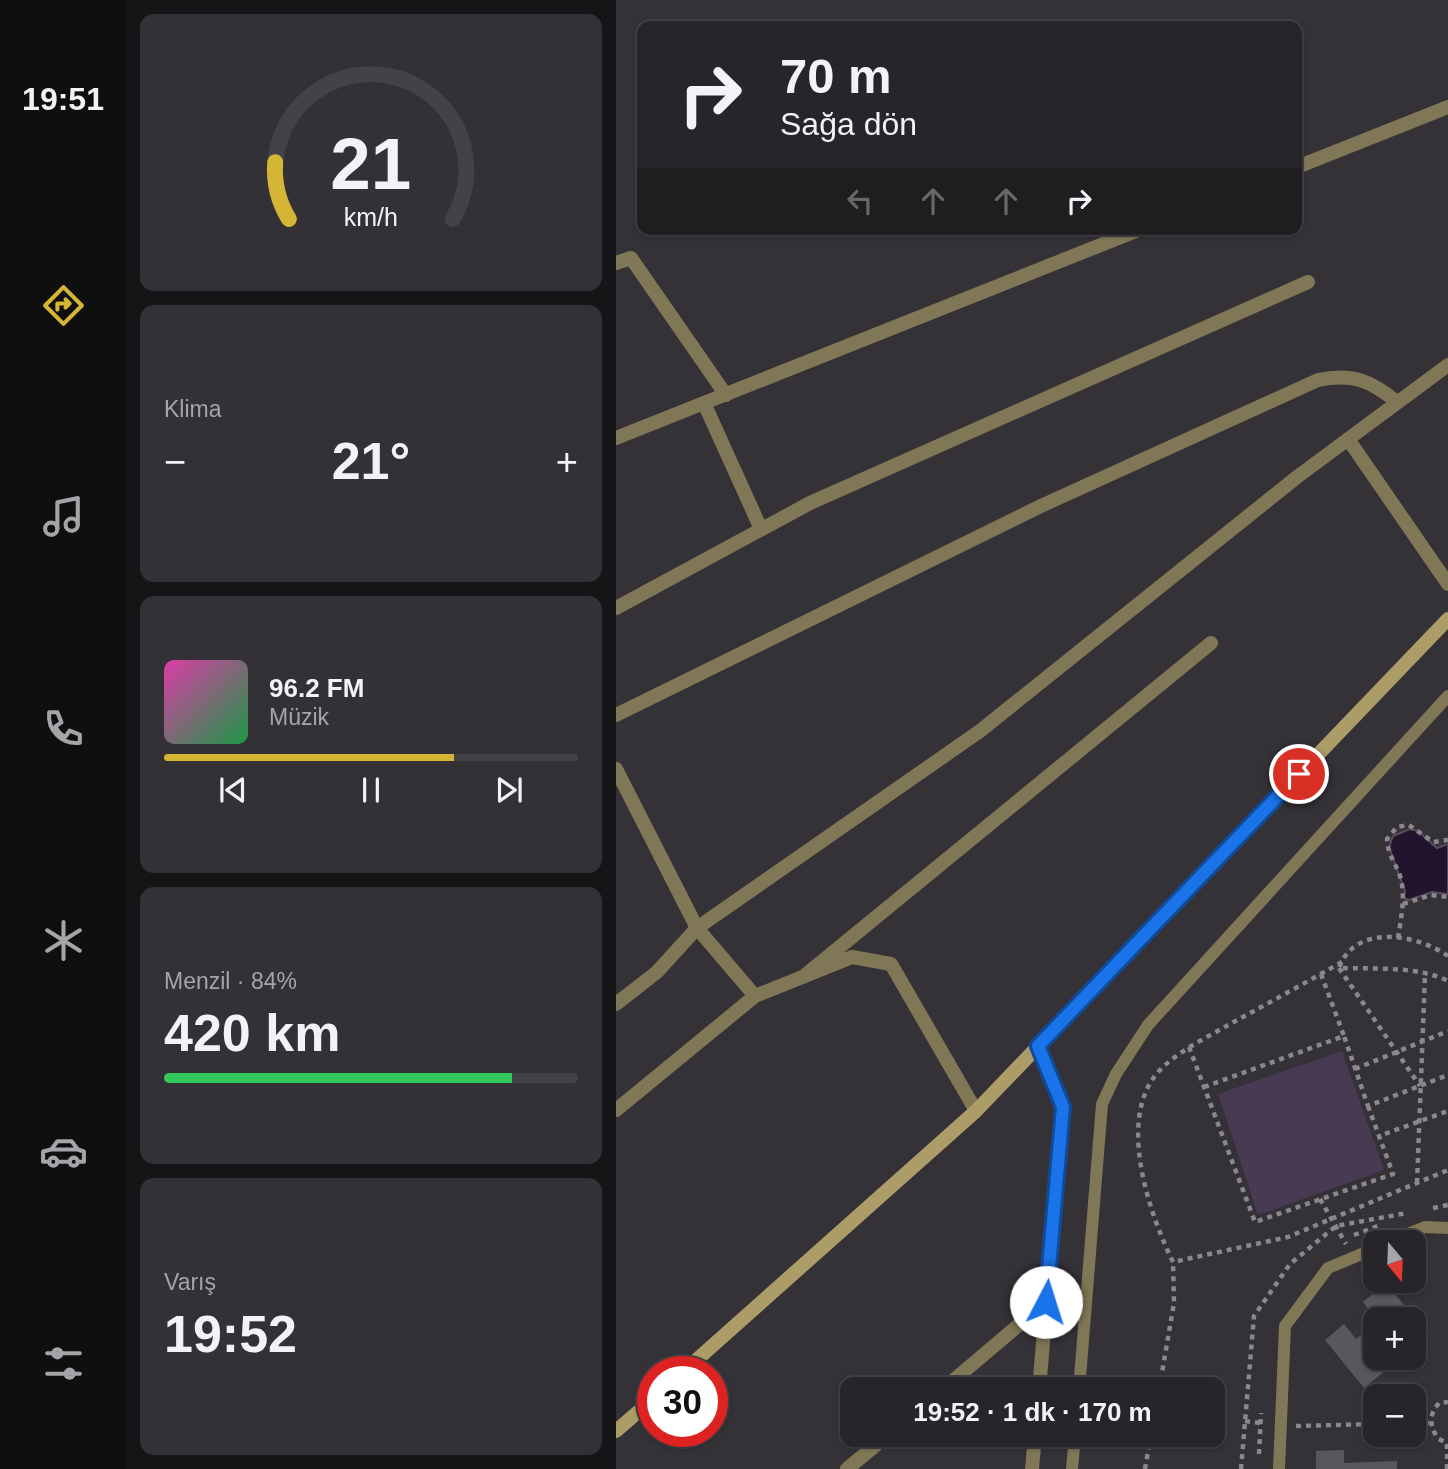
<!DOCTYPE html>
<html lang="tr">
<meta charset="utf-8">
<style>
:root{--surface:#272529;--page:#333135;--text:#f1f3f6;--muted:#a4a5a8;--line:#434246;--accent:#d5b535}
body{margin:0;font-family:Arial,sans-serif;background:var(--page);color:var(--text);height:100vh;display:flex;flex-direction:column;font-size:26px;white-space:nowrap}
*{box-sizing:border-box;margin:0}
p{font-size:23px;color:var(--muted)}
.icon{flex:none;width:38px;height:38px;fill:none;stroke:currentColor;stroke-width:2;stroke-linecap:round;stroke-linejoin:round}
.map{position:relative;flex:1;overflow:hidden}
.side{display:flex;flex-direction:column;gap:14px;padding:14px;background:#151417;width:490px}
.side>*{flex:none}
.banner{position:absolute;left:21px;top:21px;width:665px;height:214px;border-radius:14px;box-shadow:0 2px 5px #0004,0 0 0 2px var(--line);background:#272529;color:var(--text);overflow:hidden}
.needle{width:46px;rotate:161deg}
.controls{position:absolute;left:747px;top:1230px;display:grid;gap:14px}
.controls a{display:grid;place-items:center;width:63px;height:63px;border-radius:14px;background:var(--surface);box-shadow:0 2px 5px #0004,0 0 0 2px var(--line);font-size:35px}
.speed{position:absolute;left:21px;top:1356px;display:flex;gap:14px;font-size:35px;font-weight:700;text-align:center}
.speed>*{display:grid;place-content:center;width:91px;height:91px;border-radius:50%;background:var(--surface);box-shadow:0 2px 5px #0004,0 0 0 2px var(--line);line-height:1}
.speed .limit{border:10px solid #d22;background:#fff;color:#111}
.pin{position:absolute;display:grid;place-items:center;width:60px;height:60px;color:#fff;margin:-30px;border:4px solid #fff;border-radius:50%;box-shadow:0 2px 7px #0007}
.me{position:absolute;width:77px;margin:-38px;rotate:5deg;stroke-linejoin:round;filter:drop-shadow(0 0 5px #0008)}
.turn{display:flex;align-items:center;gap:24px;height:147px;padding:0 28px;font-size:32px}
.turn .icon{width:91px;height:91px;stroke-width:2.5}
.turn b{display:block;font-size:49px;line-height:60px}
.lanes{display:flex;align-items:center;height:66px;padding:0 28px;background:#0003;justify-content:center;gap:35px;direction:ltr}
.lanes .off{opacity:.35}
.big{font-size:52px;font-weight:600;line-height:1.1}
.side .card{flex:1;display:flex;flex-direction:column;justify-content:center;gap:10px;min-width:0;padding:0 24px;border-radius:14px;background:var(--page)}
.side .dial{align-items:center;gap:0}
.dial svg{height:182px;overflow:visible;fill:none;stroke:var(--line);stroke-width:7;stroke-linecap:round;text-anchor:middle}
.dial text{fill:var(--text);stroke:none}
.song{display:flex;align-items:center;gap:21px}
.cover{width:84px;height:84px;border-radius:10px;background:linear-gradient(135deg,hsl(320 70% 55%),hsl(140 70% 35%))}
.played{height:7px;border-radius:4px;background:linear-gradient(90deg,var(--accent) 70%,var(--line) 70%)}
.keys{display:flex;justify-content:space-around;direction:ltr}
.heat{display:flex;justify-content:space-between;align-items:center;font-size:38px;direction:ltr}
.charge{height:10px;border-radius:5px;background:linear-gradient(90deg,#34c759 84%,var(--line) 0)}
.trip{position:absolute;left:224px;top:1377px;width:385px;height:70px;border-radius:14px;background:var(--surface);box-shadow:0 2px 5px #0004,0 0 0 2px var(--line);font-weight:600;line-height:70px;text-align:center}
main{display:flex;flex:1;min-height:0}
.tab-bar{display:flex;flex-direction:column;width:126px;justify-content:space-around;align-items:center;background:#100f10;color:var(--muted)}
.tab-bar .icon{width:49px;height:49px}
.tab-bar .active{color:var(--accent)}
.tab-bar b{font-size:32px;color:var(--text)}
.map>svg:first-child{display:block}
.green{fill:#473a52}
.water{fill:#21142c;stroke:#574d5f;stroke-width:2}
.building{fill:#5a565d}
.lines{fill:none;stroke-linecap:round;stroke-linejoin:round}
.path{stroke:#8a888c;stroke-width:4.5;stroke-dasharray:5 5;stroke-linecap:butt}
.lane{stroke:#807756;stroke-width:12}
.street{stroke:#807756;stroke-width:14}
.secondary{stroke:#ac9d68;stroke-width:14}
.route-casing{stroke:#114b97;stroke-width:18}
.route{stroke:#1a73e8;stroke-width:12}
</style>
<main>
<nav class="tab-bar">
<b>19:51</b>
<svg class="icon active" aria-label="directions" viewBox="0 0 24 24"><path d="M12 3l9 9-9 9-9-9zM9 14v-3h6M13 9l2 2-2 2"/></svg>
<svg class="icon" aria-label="music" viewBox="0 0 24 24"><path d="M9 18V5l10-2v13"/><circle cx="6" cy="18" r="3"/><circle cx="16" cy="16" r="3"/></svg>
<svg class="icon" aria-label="phone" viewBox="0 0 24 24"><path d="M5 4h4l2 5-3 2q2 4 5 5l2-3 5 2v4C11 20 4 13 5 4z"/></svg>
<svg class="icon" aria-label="climate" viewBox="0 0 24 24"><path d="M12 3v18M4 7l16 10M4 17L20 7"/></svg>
<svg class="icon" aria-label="car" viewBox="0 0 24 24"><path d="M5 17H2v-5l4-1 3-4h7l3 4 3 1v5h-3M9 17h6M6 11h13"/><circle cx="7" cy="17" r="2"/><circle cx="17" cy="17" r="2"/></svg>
<svg class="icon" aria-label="filters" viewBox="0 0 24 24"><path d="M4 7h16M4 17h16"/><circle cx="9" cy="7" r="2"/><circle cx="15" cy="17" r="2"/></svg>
</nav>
<section class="side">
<div class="card dial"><svg viewBox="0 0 100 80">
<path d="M14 69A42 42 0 1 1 86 69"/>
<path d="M14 69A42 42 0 0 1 8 44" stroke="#d5b535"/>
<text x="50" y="56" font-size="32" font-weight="700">21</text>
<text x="50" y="72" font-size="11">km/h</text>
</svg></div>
<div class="card"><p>Klima</p>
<div class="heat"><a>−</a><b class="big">21°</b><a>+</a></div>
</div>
<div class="card">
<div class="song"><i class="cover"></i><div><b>96.2 FM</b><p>Müzik</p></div></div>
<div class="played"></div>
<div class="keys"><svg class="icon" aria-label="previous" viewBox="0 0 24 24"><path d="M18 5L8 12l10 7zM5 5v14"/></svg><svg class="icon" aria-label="pause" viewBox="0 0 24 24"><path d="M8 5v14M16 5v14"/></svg><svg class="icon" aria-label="next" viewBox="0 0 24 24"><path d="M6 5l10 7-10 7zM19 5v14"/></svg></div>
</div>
<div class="card"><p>Menzil · 84%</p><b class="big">420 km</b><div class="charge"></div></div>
<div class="card"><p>Varış</p><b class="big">19:52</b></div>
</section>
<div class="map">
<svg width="832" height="1469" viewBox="0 0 832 1469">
<rect width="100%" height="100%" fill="#343137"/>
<path class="green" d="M 726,1051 L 768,1170 L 642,1215 L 602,1094 Z"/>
<path class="water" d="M 794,829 L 802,831 L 821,848 L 832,844 L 832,894 L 816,892 L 793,900 L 788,898 L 789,891 L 773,847 L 777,836 Z"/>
<path class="building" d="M 770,1283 L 813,1336 L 798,1348 L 798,1320 L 761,1320 L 747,1302 Z
M 760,1323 L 760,1358 L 785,1358 L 748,1388 L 709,1340 L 728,1324 L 740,1339 Z
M 728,1450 L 728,1463 L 781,1461 L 781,1469 L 700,1469 L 700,1451 Z"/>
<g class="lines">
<path class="path" d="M 787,904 L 815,895 L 832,897
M 782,938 C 785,919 790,895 784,876 C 779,862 772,855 771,839 L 781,827 L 793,825 L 817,842 L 832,840
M 832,956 C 801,934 739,923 723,968 C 756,969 803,966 832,981
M 726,962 C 689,983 651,1004 614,1024 C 590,1038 562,1051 543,1071 C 500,1118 533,1213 557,1262 L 672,1237 L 832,1170
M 723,968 L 804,1086
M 705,974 L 728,1036
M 573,1047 L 639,1222 L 777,1174 L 763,1136 L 832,1111
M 739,1069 L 832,1031
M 588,1087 L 728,1036 L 752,1106 L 832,1075
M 752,1106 L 763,1136
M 801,1183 L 809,975
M 704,1199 L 730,1244
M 817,1208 L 832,1205
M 738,1235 L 762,1226
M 543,1390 L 558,1303 L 557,1262
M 629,1421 L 644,1423
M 798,1424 L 814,1423
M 680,1426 L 760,1424
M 643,1454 L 645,1413
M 529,1469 L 535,1435
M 625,1469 L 638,1316 L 674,1264 L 720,1226 L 791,1213
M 831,1469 L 831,1443 L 821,1438 C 814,1423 812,1417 823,1403 L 832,1402"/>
<path class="lane" d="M 772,1242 L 809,1227 L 832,1228
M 463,1390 L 486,1104 L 500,1074 L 532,1025 L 832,696
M 456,1469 L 459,1435
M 663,1469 L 669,1326 L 712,1268 L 760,1248"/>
<path class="street" d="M 681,167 L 832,107
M 0,263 L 15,258 L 110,395
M 88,403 L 145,529
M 0,438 L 525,229
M 732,439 L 832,584
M 0,608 L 194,503 L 692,282
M 0,715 L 427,505 L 702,380 C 736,373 754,380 781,402
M 0,769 L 81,928 L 139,996
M 187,977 L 595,643
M 0,1004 L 41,972 L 81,928 L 364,731 L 681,477 L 832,365
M 422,1046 L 447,1107 L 423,1390
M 0,1110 L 139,996 L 236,957 L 275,964 L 360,1111
M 326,1390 L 430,1302
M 231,1469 L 272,1435
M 416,1469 L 419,1435"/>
<path class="secondary" d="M 67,1372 L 360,1111 L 832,619
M 0,1431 L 37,1399"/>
</g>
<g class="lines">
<defs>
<path id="route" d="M 430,1302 L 447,1107 L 422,1046 L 683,774"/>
</defs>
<use href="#route" class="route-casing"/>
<use href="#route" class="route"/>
</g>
</svg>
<div class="controls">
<a><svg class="needle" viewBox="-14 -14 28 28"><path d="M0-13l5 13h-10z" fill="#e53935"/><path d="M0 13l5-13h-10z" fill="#a4a5a8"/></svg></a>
<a>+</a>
<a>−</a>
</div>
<div class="speed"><div class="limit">30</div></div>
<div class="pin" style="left:683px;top:774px;background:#d93025"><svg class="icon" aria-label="arrive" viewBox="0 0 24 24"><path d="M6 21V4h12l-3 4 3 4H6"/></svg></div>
<svg class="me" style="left:430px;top:1302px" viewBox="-20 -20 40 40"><circle r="19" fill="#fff"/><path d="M0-13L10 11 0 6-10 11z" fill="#1a73e8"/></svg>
<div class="trip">19:52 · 1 dk · 170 m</div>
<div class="banner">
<div class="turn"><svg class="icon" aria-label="right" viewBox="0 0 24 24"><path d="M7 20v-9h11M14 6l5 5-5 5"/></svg><div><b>70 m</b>Sağa dön</div></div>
<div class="lanes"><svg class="icon off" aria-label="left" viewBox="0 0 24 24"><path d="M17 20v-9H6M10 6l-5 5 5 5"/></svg><svg class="icon off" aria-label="ahead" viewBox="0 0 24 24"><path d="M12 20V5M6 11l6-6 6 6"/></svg><svg class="icon off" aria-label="ahead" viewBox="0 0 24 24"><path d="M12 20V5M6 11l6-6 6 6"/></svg><svg class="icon" aria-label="right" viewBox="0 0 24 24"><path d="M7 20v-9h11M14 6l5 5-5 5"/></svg></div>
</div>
</div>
</main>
